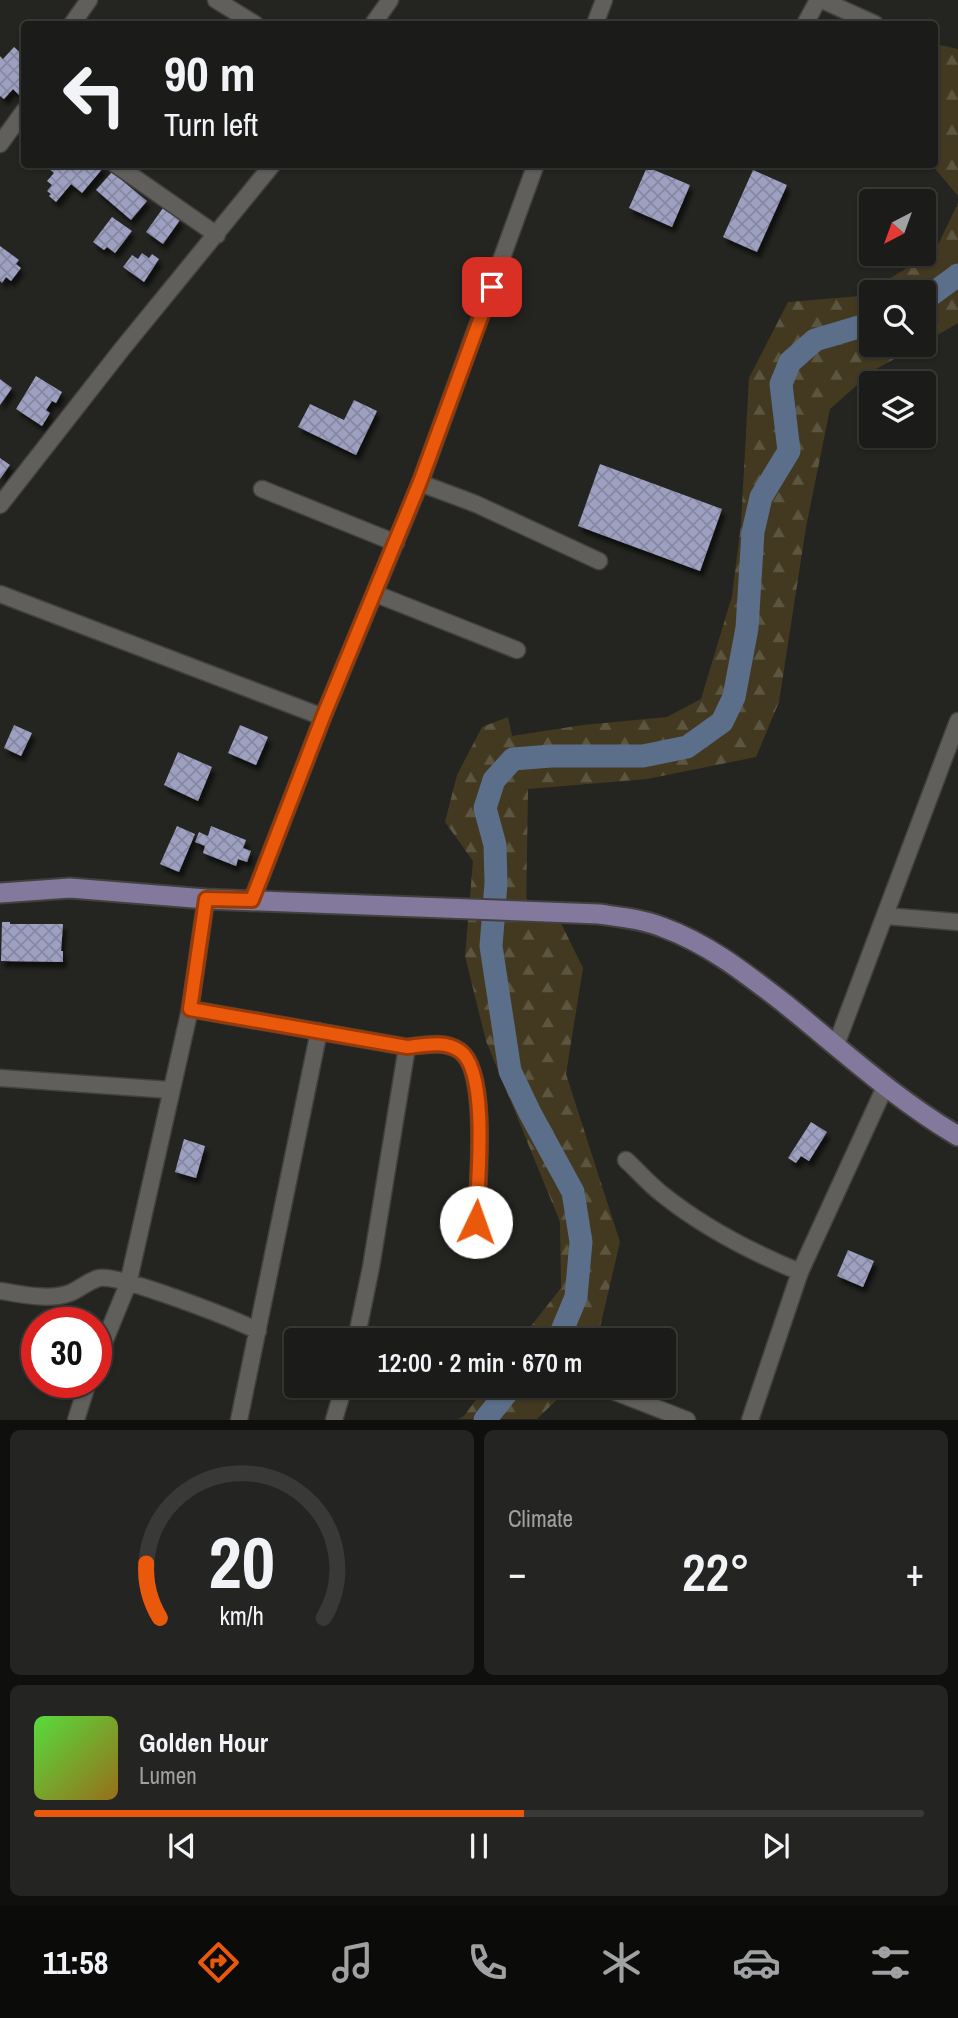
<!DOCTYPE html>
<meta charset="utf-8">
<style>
:root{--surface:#1b1b19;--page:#242422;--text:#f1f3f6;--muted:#a0a1a2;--line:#393938;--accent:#ea580c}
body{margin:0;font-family:"Archivo Narrow",sans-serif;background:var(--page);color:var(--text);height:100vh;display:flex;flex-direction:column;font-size:26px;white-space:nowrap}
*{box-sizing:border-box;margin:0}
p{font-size:23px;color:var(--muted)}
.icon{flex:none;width:38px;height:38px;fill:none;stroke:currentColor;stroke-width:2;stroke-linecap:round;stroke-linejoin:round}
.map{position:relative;height:1420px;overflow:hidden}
.sheet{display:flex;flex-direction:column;gap:10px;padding:10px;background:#0f0f0e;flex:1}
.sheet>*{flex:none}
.top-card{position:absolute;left:21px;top:21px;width:917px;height:147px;border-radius:7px;box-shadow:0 2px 5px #0004,0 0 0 2px var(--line);background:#1b1b19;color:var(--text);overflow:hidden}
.needle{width:46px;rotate:221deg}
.buttons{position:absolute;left:859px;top:189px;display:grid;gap:14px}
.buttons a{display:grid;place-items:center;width:77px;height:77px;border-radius:7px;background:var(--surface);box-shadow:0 2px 5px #0004,0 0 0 2px var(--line);font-size:35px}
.speed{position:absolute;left:21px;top:1307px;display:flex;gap:14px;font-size:35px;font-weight:700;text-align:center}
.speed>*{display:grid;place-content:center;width:91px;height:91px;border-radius:50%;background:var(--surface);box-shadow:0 2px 5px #0004,0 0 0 2px var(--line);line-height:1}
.speed .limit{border:10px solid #d22;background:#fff;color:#111}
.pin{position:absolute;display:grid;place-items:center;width:60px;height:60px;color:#fff;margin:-30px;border-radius:14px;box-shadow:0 4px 10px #0006}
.me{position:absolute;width:77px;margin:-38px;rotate:3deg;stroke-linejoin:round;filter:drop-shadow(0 0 5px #0008)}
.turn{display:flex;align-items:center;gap:24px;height:147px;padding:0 28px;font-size:32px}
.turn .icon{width:91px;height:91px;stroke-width:2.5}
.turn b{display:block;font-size:49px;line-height:60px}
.big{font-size:52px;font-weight:600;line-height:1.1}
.sheet .tile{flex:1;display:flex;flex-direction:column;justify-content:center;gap:10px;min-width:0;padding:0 24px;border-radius:10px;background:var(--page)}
.sheet .dial{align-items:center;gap:0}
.dial svg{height:182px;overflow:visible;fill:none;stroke:var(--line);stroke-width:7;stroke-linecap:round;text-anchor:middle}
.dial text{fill:var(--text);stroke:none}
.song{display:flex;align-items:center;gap:21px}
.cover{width:84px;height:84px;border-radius:10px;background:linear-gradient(135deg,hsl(110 70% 55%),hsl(40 70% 35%))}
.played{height:7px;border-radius:4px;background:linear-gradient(90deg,var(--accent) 55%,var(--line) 55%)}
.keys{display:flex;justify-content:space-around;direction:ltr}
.heat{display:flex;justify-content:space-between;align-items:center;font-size:38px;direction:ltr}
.sheet .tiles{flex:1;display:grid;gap:10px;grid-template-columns:1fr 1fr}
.tile:last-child{grid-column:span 2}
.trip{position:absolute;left:284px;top:1328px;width:392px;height:70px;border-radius:7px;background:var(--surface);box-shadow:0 2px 5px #0004,0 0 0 2px var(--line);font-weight:600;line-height:70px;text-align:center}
.menu{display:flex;height:112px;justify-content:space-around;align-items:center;background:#0b0b0a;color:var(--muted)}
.menu .icon{width:49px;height:49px}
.menu .current{color:var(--accent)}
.menu b{font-size:32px;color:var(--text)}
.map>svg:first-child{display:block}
.forest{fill:url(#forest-firs)}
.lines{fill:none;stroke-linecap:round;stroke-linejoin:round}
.river{stroke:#5b6e8a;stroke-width:23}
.building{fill:url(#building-cross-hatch);filter:url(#shadow)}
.minor-casing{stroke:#42413f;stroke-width:19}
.major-casing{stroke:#42413f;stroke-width:23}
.minor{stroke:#605f5c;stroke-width:16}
.major{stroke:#82799d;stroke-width:19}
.route-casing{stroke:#983908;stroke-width:18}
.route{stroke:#ea580c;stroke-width:12}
</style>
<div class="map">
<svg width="958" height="1420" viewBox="0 0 958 1420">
<defs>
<pattern id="forest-firs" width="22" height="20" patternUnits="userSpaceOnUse" patternTransform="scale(1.75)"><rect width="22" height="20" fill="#423920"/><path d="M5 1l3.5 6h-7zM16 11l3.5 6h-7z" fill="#5c5540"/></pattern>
<pattern id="building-cross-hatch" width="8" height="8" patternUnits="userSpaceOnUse" patternTransform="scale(1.75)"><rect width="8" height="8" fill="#9ea0c2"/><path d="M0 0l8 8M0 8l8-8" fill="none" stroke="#8688a1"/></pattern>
<filter id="shadow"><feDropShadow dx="3.5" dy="6" stdDeviation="2" flood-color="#0009"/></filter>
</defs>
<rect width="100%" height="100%" fill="#242421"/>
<path class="forest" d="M 935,44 L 958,49 L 958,196 L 932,165 L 934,164 Z
M 958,203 L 958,323 L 924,343 L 924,292 L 872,292 L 872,345 L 920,345 L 874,370 L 830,409 L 806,527 L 779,702 L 756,757 L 647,779 L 528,789 L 526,914 L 556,913 L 583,968 L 566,1074 L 620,1242 L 597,1340 L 520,1340 L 561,1288 L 560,1222 L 486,1041 L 465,956 L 473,861 L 445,822 L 457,775 L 482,727 L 508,717 L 512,736 L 583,725 L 667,717 L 701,699 L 732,596 L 741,524 L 749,378 L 788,302 L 861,296 L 935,251 Z
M 486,1386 L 571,1386 L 537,1419 L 458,1419 L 464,1416 Z"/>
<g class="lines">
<path class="river" d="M 924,300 L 958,275
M 554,1340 L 561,1333 L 576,1297 L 581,1242 L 573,1192 L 530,1113 L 510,1071 L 491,946 L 496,883 L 495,845 L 485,808 L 494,780 L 513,759 L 551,756 L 643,756 L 687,747 L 722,722 L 734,697 L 747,628 L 753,532 L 761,497 L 789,451 L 781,384 L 790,362 L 815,340 L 872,323
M 485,1420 L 512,1386"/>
</g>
<path class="building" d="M 14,47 L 24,56 L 24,63 L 19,70 L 24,75 L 24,88 L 19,95 L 13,89 L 4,99 L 0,96 L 0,56 L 3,59 Z
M 51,164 L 98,164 L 103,168 L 82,193 L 71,184 L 56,202 L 49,196 L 51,194 L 47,191 L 52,185 L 47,181 L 54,173 L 48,168 Z
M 647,167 L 690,185 L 672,227 L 629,208 Z
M 753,170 L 787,185 L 757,252 L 723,237 Z
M 112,172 L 147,201 L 131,220 L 96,190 Z
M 163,208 L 180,220 L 163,244 L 146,232 Z
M 112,217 L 132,231 L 115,253 L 107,247 L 104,250 L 93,242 Z
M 0,246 L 19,260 L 16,264 L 21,268 L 11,281 L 6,277 L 2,283 L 0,281 Z
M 142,253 L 149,258 L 152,254 L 159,259 L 144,282 L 123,267 L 132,255 L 138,259 Z
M 36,376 L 62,392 L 56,403 L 52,401 L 46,410 L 50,413 L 42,426 L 16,409 Z
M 0,379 L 12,388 L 0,405 Z
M 354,400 L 377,411 L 356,455 L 298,427 L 310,404 L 344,420 Z
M 0,458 L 10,465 L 0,479 Z
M 600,464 L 722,509 L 700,571 L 578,526 Z
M 14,725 L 32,733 L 21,756 L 4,748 Z
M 240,725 L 268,737 L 256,765 L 228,753 Z
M 178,752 L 212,767 L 198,801 L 164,785 Z
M 177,826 L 195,834 L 179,872 L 160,864 Z
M 211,826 L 246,840 L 243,848 L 251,851 L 247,862 L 238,859 L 236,866 L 203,853 L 205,846 L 195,842 L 199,832 L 208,836 Z
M 2,922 L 10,922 L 10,924 L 63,924 L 61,951 L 63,951 L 63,962 L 1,961 Z
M 811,1122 L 827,1132 L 809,1161 L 801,1156 L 796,1163 L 788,1158 Z
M 184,1139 L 205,1146 L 196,1178 L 175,1172 Z
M 848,1250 L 874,1261 L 863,1287 L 837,1276 Z"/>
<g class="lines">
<defs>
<path id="minor" d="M 216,0 L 255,24
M 822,0 L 875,24
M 72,24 L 89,0
M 373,24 L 390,0
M 595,24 L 604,0
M 805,24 L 818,0
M 0,144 L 24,111
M 115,164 L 217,235
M 420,483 L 476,504 L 599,561
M 262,489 L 396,543
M 0,505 L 122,349 L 273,164
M 0,594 L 323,717
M 376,594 L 517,650
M 252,900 L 323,717 L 420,483 L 536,164
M 886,916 L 958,922
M 190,1009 L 407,1047 C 425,1045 444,1040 460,1051 C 491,1072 476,1202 476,1237
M 836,1045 L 958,721
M 0,1078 L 170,1090
M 626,1160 C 638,1171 649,1184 662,1194 C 703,1227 751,1252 800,1272
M 0,1291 C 22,1294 48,1301 70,1293 C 80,1289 88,1281 99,1278 C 120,1274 234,1319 258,1331
M 356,1340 L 371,1267 L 407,1047
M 96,1362 L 128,1284 L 190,1009 L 206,899
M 600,1386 L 687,1420
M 76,1420 L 88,1382
M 239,1420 L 319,1031
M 334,1420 L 344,1386
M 750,1420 L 800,1272 L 885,1087"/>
<path id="major" d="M 0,893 L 70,888 L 206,899 L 599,914 C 620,917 642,919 662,927 C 709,944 745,973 784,1003 C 841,1049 895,1099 958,1136"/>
</defs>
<use href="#minor" class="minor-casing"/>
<use href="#major" class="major-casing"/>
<use href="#minor" class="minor"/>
<use href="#major" class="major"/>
</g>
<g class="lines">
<defs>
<path id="route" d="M 476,1222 C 477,1188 490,1072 460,1051 C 445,1040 425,1045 407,1047 L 190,1009 L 206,899 L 252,900 L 323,717 L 420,482 L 492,287"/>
</defs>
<use href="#route" class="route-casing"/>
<use href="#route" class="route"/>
</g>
</svg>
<div class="buttons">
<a><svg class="needle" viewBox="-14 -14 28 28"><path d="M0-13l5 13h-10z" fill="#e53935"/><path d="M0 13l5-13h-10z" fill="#a0a1a2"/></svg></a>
<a><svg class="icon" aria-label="search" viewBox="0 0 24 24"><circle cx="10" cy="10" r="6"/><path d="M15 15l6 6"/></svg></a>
<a><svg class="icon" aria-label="layers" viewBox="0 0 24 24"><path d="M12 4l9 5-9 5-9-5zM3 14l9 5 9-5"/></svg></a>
</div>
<div class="speed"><div class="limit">30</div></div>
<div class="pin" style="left:492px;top:287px;background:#d93025"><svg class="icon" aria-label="arrive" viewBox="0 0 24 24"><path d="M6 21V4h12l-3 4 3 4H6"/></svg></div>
<svg class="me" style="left:476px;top:1222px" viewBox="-20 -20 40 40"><circle r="19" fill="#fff"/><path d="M0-13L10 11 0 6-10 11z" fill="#ea580c"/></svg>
<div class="trip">12:00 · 2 min · 670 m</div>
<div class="top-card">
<div class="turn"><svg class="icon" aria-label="left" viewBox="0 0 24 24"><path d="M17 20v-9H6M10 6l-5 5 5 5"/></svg><div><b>90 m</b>Turn left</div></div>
</div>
</div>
<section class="sheet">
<div class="tiles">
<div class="tile dial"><svg viewBox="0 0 100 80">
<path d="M14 69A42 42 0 1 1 86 69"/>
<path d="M14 69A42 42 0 0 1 8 45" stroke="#ea580c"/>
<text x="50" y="56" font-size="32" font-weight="700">20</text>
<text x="50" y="72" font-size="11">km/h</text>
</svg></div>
<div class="tile"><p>Climate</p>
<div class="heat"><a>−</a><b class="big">22°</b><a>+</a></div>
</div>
<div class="tile">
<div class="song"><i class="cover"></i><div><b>Golden Hour</b><p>Lumen</p></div></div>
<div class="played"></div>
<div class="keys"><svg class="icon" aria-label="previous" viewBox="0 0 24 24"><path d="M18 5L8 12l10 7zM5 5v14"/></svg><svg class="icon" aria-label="pause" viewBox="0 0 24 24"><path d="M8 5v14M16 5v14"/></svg><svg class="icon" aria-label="next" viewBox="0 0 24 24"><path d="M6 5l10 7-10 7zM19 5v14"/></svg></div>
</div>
</div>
</section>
<nav class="menu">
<b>11:58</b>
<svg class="icon current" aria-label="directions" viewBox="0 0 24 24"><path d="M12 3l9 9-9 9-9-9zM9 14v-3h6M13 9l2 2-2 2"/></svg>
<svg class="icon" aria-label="music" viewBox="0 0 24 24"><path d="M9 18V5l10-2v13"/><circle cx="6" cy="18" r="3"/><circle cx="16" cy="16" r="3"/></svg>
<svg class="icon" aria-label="phone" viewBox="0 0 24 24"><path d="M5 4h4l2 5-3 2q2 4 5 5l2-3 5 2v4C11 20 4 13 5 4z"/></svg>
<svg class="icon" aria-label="climate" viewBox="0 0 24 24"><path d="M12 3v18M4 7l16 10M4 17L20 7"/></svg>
<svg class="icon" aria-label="car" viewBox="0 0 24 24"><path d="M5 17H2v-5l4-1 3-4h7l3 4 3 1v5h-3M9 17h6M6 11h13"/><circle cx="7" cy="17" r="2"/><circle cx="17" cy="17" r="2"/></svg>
<svg class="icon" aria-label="filters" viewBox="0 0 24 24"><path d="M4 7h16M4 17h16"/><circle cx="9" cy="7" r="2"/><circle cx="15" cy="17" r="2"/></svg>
</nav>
